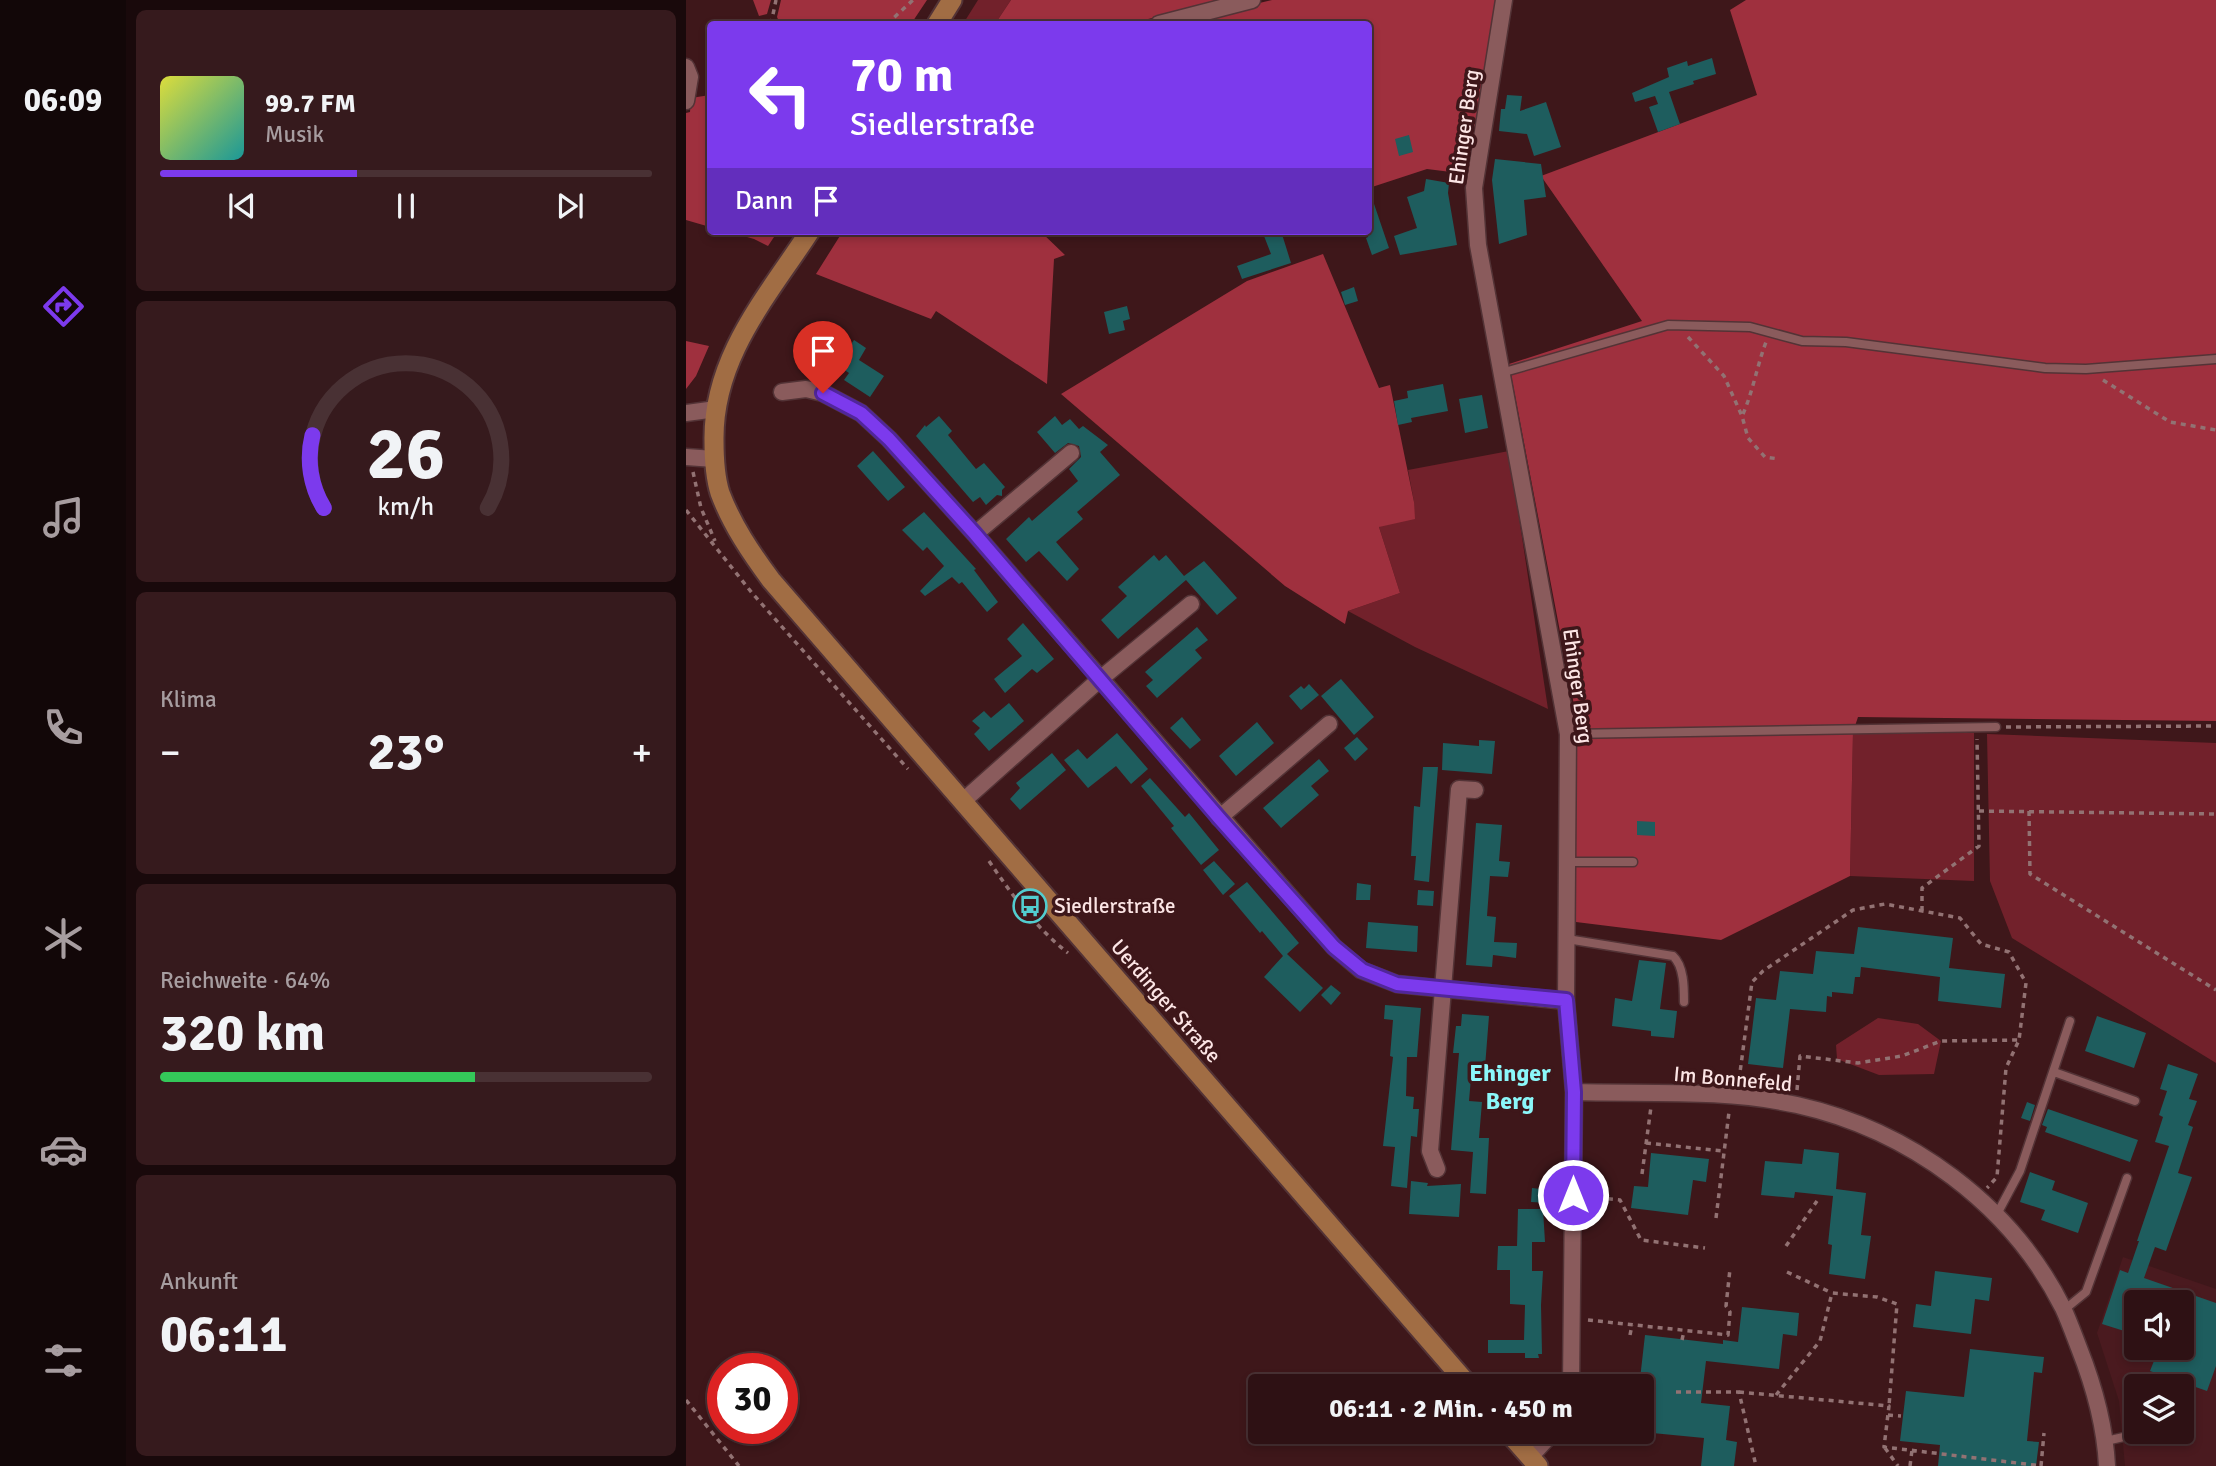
<!DOCTYPE html>
<html lang="de">
<meta charset="utf-8">
<style>
:root{--surface:#2e1114;--page:#361a1d;--text:#f1f3f6;--muted:#a79da0;--line:#493134;--accent:#7c3aed}
body{margin:0;font-family:Signika,sans-serif;background:var(--page);color:var(--text);height:100vh;display:flex;flex-direction:column;font-size:26px;white-space:nowrap}
*{box-sizing:border-box;margin:0}
p{font-size:23px;color:var(--muted)}
.icon{flex:none;width:38px;height:38px;fill:none;stroke:currentColor;stroke-width:2;stroke-linecap:round;stroke-linejoin:round}
.map{position:relative;flex:1;overflow:hidden}
.sheet{display:flex;flex-direction:column;gap:10px;padding:10px;background:#19090b;width:560px}
.sheet>*{flex:none}
.guide{position:absolute;left:21px;top:21px;width:665px;height:214px;border-radius:7px;box-shadow:0 4px 10px #0003,0 0 0 2px var(--line);background:#7c3aed;color:#fff;overflow:hidden}
.fabs{position:absolute;left:1438px;top:1290px;display:grid;gap:14px}
.fabs a{display:grid;place-items:center;width:70px;height:70px;border-radius:7px;background:var(--surface);box-shadow:0 4px 10px #0003,0 0 0 2px var(--line);font-size:35px}
.speed{position:absolute;left:21px;top:1353px;display:flex;gap:14px;font-size:35px;font-weight:700;text-align:center}
.speed>*{display:grid;place-content:center;width:91px;height:91px;border-radius:50%;background:var(--surface);box-shadow:0 4px 10px #0003,0 0 0 2px var(--line);line-height:1}
.speed .limit{border:10px solid #d22;background:#fff;color:#111}
.pin{position:absolute;display:grid;place-items:center;width:60px;height:60px;color:#fff;margin:-72px -30px;border-radius:50% 50% 50% 0;rotate:-45deg;box-shadow:0 0 7px #0007}
.pin .icon{rotate:45deg}
.me{position:absolute;width:77px;margin:-38px;rotate:0deg;stroke-linejoin:round;filter:drop-shadow(0 0 5px #0008)}
.turn{display:flex;align-items:center;gap:24px;height:147px;padding:0 28px;font-size:32px}
.turn .icon{width:91px;height:91px;stroke-width:2.5}
.turn b{display:block;font-size:49px;line-height:60px}
.then{display:flex;align-items:center;height:66px;padding:0 28px;background:#0003;gap:14px;font-size:26px}
.big{font-size:52px;font-weight:700;line-height:1.1}
.sheet .card{flex:1;display:flex;flex-direction:column;justify-content:center;gap:10px;min-width:0;padding:0 24px;border-radius:10px;background:var(--page)}
.sheet .dial{align-items:center;gap:0}
.dial svg{height:182px;overflow:visible;fill:none;stroke:var(--line);stroke-width:7;stroke-linecap:round;text-anchor:middle}
.dial text{fill:var(--text);stroke:none}
.song{display:flex;align-items:center;gap:21px}
.cover{width:84px;height:84px;border-radius:10px;background:linear-gradient(135deg,hsl(60 70% 55%),hsl(180 70% 35%))}
.played{height:7px;border-radius:4px;background:linear-gradient(90deg,var(--accent) 40%,var(--line) 40%)}
.keys{display:flex;justify-content:space-around;direction:ltr}
.heat{display:flex;justify-content:space-between;align-items:center;font-size:38px;direction:ltr}
.charge{height:10px;border-radius:5px;background:linear-gradient(90deg,#34c759 64%,var(--line) 0)}
.trip{position:absolute;left:562px;top:1374px;width:406px;height:70px;border-radius:7px;background:var(--surface);box-shadow:0 4px 10px #0003,0 0 0 2px var(--line);font-weight:700;line-height:70px;text-align:center}
main{display:flex;flex:1;min-height:0}
.menu{display:flex;flex-direction:column;width:126px;justify-content:space-around;align-items:center;background:#120708;color:var(--muted)}
.menu .icon{width:49px;height:49px}
.menu .active{color:var(--accent)}
.menu b{font-size:32px;color:var(--text)}
.map>svg:first-child{display:block}
.built{fill:#4a1a1f;fill-rule:evenodd}
.green{fill:#72212b}
.forest{fill:#9f303e}
.building{fill:#1e5d5e}
.lines{fill:none;stroke-linecap:round;stroke-linejoin:round}
.service-casing{stroke:#533336;stroke-width:11}
.minor-casing{stroke:#533336;stroke-width:19}
.secondary-casing{stroke:#533336;stroke-width:23}
.path{stroke:#927273;stroke-width:3.5;stroke-dasharray:5 5;stroke-linecap:butt}
.service{stroke:#8a5b5c;stroke-width:8}
.minor{stroke:#8a5b5c;stroke-width:16}
.secondary{stroke:#a16d44;stroke-width:19}
.route-casing{stroke:#51269a;stroke-width:18}
.route{stroke:#7c3aed;stroke-width:12}
.labels{text-anchor:middle;dominant-baseline:central;stroke-width:7;stroke-linejoin:round;paint-order:stroke}
.street-label{font-size:21px;fill:#fce5e5;stroke:#3e171a}
.poi-label{font-size:21px;fill:#fce5e5;stroke:#3e171a;text-anchor:start}
.quarter-label{font-size:24px;font-weight:bold;fill:#8bf7f9;stroke:#3e171a}
</style>
<main>
<nav class="menu">
<b>06:09</b>
<svg class="icon active" aria-label="directions" viewBox="0 0 24 24"><path d="M12 3l9 9-9 9-9-9zM9 14v-3h6M13 9l2 2-2 2"/></svg>
<svg class="icon" aria-label="music" viewBox="0 0 24 24"><path d="M9 18V5l10-2v13"/><circle cx="6" cy="18" r="3"/><circle cx="16" cy="16" r="3"/></svg>
<svg class="icon" aria-label="phone" viewBox="0 0 24 24"><path d="M5 4h4l2 5-3 2q2 4 5 5l2-3 5 2v4C11 20 4 13 5 4z"/></svg>
<svg class="icon" aria-label="climate" viewBox="0 0 24 24"><path d="M12 3v18M4 7l16 10M4 17L20 7"/></svg>
<svg class="icon" aria-label="car" viewBox="0 0 24 24"><path d="M5 17H2v-5l4-1 3-4h7l3 4 3 1v5h-3M9 17h6M6 11h13"/><circle cx="7" cy="17" r="2"/><circle cx="17" cy="17" r="2"/></svg>
<svg class="icon" aria-label="filters" viewBox="0 0 24 24"><path d="M4 7h16M4 17h16"/><circle cx="9" cy="7" r="2"/><circle cx="15" cy="17" r="2"/></svg>
</nav>
<section class="sheet">
<div class="card">
<div class="song"><i class="cover"></i><div><b>99.7 FM</b><p>Musik</p></div></div>
<div class="played"></div>
<div class="keys"><svg class="icon" aria-label="previous" viewBox="0 0 24 24"><path d="M18 5L8 12l10 7zM5 5v14"/></svg><svg class="icon" aria-label="pause" viewBox="0 0 24 24"><path d="M8 5v14M16 5v14"/></svg><svg class="icon" aria-label="next" viewBox="0 0 24 24"><path d="M6 5l10 7-10 7zM19 5v14"/></svg></div>
</div>
<div class="card dial"><svg viewBox="0 0 100 80">
<path d="M14 69A42 42 0 1 1 86 69"/>
<path d="M14 69A42 42 0 0 1 9 37" stroke="#7c3aed"/>
<text x="50" y="56" font-size="32" font-weight="700">26</text>
<text x="50" y="72" font-size="11">km/h</text>
</svg></div>
<div class="card"><p>Klima</p>
<div class="heat"><a>−</a><b class="big">23°</b><a>+</a></div>
</div>
<div class="card"><p>Reichweite · 64%</p><b class="big">320 km</b><div class="charge"></div></div>
<div class="card"><p>Ankunft</p><b class="big">06:11</b></div>
</section>
<div class="map">
<svg width="1530" height="1466" viewBox="0 0 1530 1466">
<rect width="100%" height="100%" fill="#3e171a"/>
<path class="built" d="M 1437,1257 L 1530,1289 L 1530,1466 L 1439,1466 L 1433,1401 L 1411,1333 ZM 1451,1302 L 1496,1302 L 1496,1348 L 1451,1348 ZM 1451,1386 L 1496,1386 L 1496,1432 L 1451,1432 Z"/>
<path class="green" d="M 292,0 L 325,0 L 309,24 L 277,24 Z
M 823,451 L 862,709 L 729,647 L 662,611 L 714,593 L 693,527 L 728,502 L 722,470 Z
M 1167,732 L 1288,733 L 1288,881 L 1164,876 Z
M 1301,734 L 1530,743 L 1530,1063 L 1326,938 L 1304,881 Z
M 1192,1018 L 1232,1024 L 1255,1041 L 1248,1074 L 1193,1075 L 1151,1059 L 1150,1045 Z"/>
<path class="forest" d="M 67,0 L 85,0 L 81,14 L 73,16 Z
M 95,0 L 241,0 L 225,24 L 94,24 L 91,17 Z
M 325,0 L 527,0 L 534,2 L 441,24 L 309,24 Z
M 586,0 L 812,0 L 781,174 L 741,169 L 683,188 L 682,24 L 507,24 L 544,10 Z
M 1060,0 L 1530,0 L 1530,721 L 1172,717 L 1167,732 L 1164,876 L 1035,940 L 890,922 L 888,705 L 823,364 L 956,321 L 855,176 L 1071,95 L 1044,10 Z
M 24,95 L 24,227 L 0,220 L 0,113 L 4,112 L 5,98 Z
M 40,231 L 92,231 L 82,246 L 68,239 Z
M 157,231 L 354,231 L 379,255 L 368,259 L 361,384 L 250,311 L 245,319 L 130,274 Z
M 637,254 L 693,388 L 704,385 L 728,502 L 729,519 L 693,527 L 714,593 L 662,611 L 659,624 L 599,586 L 375,394 L 561,281 Z
M 0,341 L 23,346 L 10,376 L 0,389 Z"/>
<path class="building" d="M 1026,58 L 1030,74 L 1007,81 L 1008,84 L 983,92 L 994,124 L 972,132 L 963,107 L 972,104 L 969,96 L 949,102 L 946,93 L 983,77 L 981,68 L 1001,61 L 1002,66 Z
M 821,95 L 836,96 L 834,111 L 860,102 L 875,147 L 848,156 L 841,134 L 813,131 L 815,109 L 819,109 Z
M 723,135 L 727,152 L 713,156 L 709,139 Z
M 809,159 L 855,164 L 860,197 L 838,200 L 841,235 L 813,244 L 806,180 Z
M 740,179 L 763,183 L 762,193 L 771,245 L 714,255 L 708,236 L 731,228 L 721,197 L 738,191 Z
M 685,195 L 703,248 L 686,255 L 680,238 L 682,237 L 682,196 Z
M 595,231 L 605,263 L 556,279 L 551,266 L 585,254 L 578,236 Z
M 668,287 L 672,301 L 659,305 L 655,292 Z
M 441,306 L 444,319 L 437,321 L 439,330 L 423,334 L 418,312 Z
M 168,340 L 180,348 L 173,360 L 198,376 L 184,397 L 158,380 L 163,373 L 151,365 Z
M 757,384 L 762,411 L 725,418 L 726,422 L 712,425 L 708,401 L 722,398 L 721,391 Z
M 796,395 L 802,428 L 779,433 L 773,399 Z
M 253,416 L 266,431 L 262,435 L 290,469 L 298,463 L 319,487 L 316,490 L 316,496 L 311,495 L 300,505 L 294,497 L 287,502 L 230,436 L 239,425 L 240,427 Z
M 369,416 L 376,425 L 384,419 L 393,429 L 397,426 L 422,445 L 414,452 L 434,475 L 391,512 L 397,519 L 370,542 L 393,569 L 381,581 L 353,551 L 340,562 L 320,539 L 343,517 L 346,521 L 392,481 L 383,469 L 395,457 L 393,446 L 382,443 L 369,453 L 351,432 Z
M 187,451 L 219,487 L 202,501 L 171,466 Z
M 238,512 L 290,569 L 288,570 L 312,602 L 301,612 L 276,582 L 273,584 L 266,577 L 239,596 L 234,591 L 258,566 L 241,547 L 237,551 L 216,530 Z
M 468,555 L 473,561 L 480,555 L 498,576 L 518,561 L 551,598 L 531,615 L 500,580 L 432,639 L 415,620 L 441,596 L 432,587 Z
M 337,623 L 368,659 L 351,673 L 346,669 L 319,693 L 308,679 L 336,656 L 321,639 Z
M 511,627 L 522,640 L 509,650 L 516,658 L 471,698 L 460,686 L 467,680 L 459,672 Z
M 655,679 L 688,717 L 668,735 L 635,696 Z
M 623,684 L 633,695 L 615,710 L 603,696 L 615,686 L 618,689 Z
M 323,703 L 338,721 L 303,751 L 288,734 L 294,728 L 286,721 L 298,711 L 305,718 Z
M 496,717 L 515,740 L 504,749 L 484,728 Z
M 571,722 L 588,743 L 550,776 L 533,756 Z
M 431,733 L 462,769 L 445,784 L 430,766 L 402,788 L 378,760 L 392,749 L 401,759 Z
M 671,737 L 682,749 L 669,761 L 658,748 Z
M 793,740 L 809,741 L 806,774 L 756,770 L 757,743 L 793,746 Z
M 366,753 L 380,770 L 334,810 L 324,799 L 334,788 L 330,783 Z
M 633,759 L 643,771 L 625,786 L 633,795 L 595,828 L 577,808 Z
M 737,767 L 752,767 L 743,882 L 728,880 L 730,856 L 725,856 L 728,806 L 734,807 Z
M 464,778 L 499,817 L 503,813 L 533,850 L 515,865 L 485,828 L 488,826 L 455,786 Z
M 951,821 L 969,822 L 969,836 L 951,835 Z
M 790,823 L 816,825 L 813,861 L 824,862 L 822,877 L 804,876 L 801,916 L 810,917 L 808,942 L 831,943 L 830,958 L 807,955 L 806,967 L 780,965 Z
M 528,861 L 549,884 L 537,895 L 517,870 Z
M 561,882 L 613,943 L 601,954 L 637,988 L 614,1012 L 578,977 L 597,956 L 576,931 L 574,933 L 543,896 Z
M 671,883 L 685,885 L 684,900 L 670,900 Z
M 732,890 L 748,891 L 747,906 L 731,905 Z
M 682,922 L 732,926 L 731,952 L 680,948 Z
M 1172,927 L 1267,938 L 1263,968 L 1319,974 L 1315,1008 L 1252,1001 L 1254,977 L 1175,967 L 1174,977 L 1169,977 L 1167,994 L 1146,992 L 1146,997 L 1141,996 L 1140,1012 L 1104,1009 L 1097,1068 L 1062,1064 L 1070,998 L 1090,1000 L 1094,971 L 1127,974 L 1130,951 L 1168,954 Z
M 953,960 L 980,963 L 974,1009 L 991,1011 L 988,1038 L 965,1036 L 965,1031 L 926,1026 L 929,998 L 946,1001 Z
M 645,985 L 655,993 L 645,1005 L 635,995 Z
M 699,1005 L 735,1008 L 731,1057 L 721,1057 L 720,1096 L 728,1097 L 727,1109 L 733,1109 L 731,1137 L 725,1136 L 721,1188 L 705,1186 L 709,1147 L 697,1146 L 707,1057 L 704,1056 L 707,1020 L 698,1019 Z
M 776,1014 L 803,1016 L 799,1067 L 786,1066 L 783,1101 L 796,1102 L 793,1138 L 803,1138 L 800,1194 L 784,1193 L 787,1152 L 765,1150 L 773,1053 L 767,1053 L 770,1026 L 775,1026 Z
M 1411,1016 L 1460,1033 L 1448,1068 L 1399,1051 Z
M 1482,1064 L 1512,1074 L 1503,1099 L 1511,1101 L 1502,1125 L 1507,1127 L 1492,1173 L 1506,1177 L 1480,1251 L 1469,1247 L 1458,1278 L 1530,1303 L 1530,1366 L 1521,1391 L 1464,1371 L 1473,1348 L 1496,1348 L 1496,1302 L 1451,1302 L 1451,1335 L 1416,1324 L 1434,1270 L 1442,1273 L 1453,1241 L 1451,1241 L 1483,1146 L 1469,1142 L 1477,1117 L 1473,1115 L 1481,1091 L 1474,1089 Z
M 1341,1102 L 1349,1105 L 1344,1121 L 1335,1118 Z
M 1362,1109 L 1452,1140 L 1444,1162 L 1359,1132 L 1361,1127 L 1356,1125 Z
M 1118,1149 L 1153,1153 L 1150,1189 L 1180,1193 L 1175,1235 L 1185,1236 L 1179,1279 L 1143,1274 L 1146,1245 L 1142,1244 L 1147,1196 L 1109,1192 L 1108,1198 L 1075,1195 L 1079,1161 L 1116,1164 Z
M 965,1153 L 1023,1159 L 1020,1182 L 1007,1180 L 1002,1215 L 945,1208 L 948,1186 L 962,1187 Z
M 1344,1172 L 1369,1181 L 1366,1190 L 1402,1203 L 1392,1233 L 1355,1220 L 1359,1210 L 1334,1202 Z
M 725,1181 L 742,1183 L 741,1186 L 775,1184 L 773,1217 L 723,1214 Z
M 846,1188 L 863,1190 L 862,1203 L 845,1202 Z
M 832,1209 L 857,1209 L 859,1242 L 846,1242 L 846,1271 L 857,1271 L 855,1305 L 856,1354 L 852,1354 L 853,1358 L 839,1358 L 839,1353 L 802,1353 L 802,1340 L 838,1340 L 839,1305 L 824,1304 L 824,1270 L 811,1270 L 812,1246 L 831,1246 Z
M 1249,1271 L 1306,1278 L 1303,1301 L 1289,1299 L 1285,1334 L 1227,1327 L 1230,1304 L 1245,1306 Z
M 1056,1307 L 1113,1313 L 1111,1336 L 1097,1334 L 1093,1369 L 1020,1361 L 1015,1403 L 1044,1406 L 1040,1440 L 1051,1442 L 1048,1466 L 1015,1466 L 1018,1438 L 956,1432 L 954,1379 L 959,1335 L 1037,1344 L 1037,1340 L 1052,1342 Z
M 1284,1349 L 1358,1357 L 1356,1373 L 1348,1372 L 1341,1441 L 1353,1442 L 1350,1466 L 1252,1466 L 1254,1445 L 1214,1441 L 1220,1391 L 1278,1397 Z"/>
<g class="lines">
<defs>
<path id="service" d="M 815,373 L 982,325 L 1064,327 L 1116,341 L 1160,342 L 1359,368 L 1400,369 L 1530,359
M 882,734 L 1310,727
M 881,862 L 947,862
M 881,939 L 987,956 C 998,966 998,988 998,1002
M 1368,1072 L 1449,1101
M 1310,1216 L 1334,1171 L 1384,1021
M 1378,1310 L 1400,1292 L 1441,1178
M 1420,1441 L 1455,1433"/>
<path id="minor" d="M 818,0 L 788,188 L 792,245 L 882,734 L 880,1001 L 888,1092 L 885,1386
M 473,24 L 566,0
M 0,67 L 4,77 L 0,101
M 96,392 L 120,389 L 137,393 L 175,413 L 203,439 L 289,534 L 648,947 L 675,970 L 711,984 L 880,1001
M 0,413 L 30,409
M 0,457 L 28,459
M 289,534 L 385,453
M 276,802 L 413,680 L 505,604
M 533,818 L 643,724
M 888,1092 C 962,1094 1039,1089 1111,1105 C 1223,1130 1325,1204 1377,1308 C 1383,1321 1388,1335 1393,1348 C 1408,1386 1419,1425 1421,1466
M 751,1169 L 744,1151 L 773,789 L 789,790
M 844,1457 L 867,1432"/>
<path id="secondary" d="M 251,24 L 266,0
M 124,231 C 81,297 27,357 28,440 C 28,457 29,477 34,493 C 46,525 65,553 85,580 L 783,1386
M 822,1432 L 852,1466"/>
</defs>
<use href="#service" class="service-casing"/>
<use href="#minor" class="minor-casing"/>
<use href="#secondary" class="secondary-casing"/>
<path class="path" d="M 85,24 L 90,0
M 201,24 L 227,0
M 1002,337 L 1038,376 L 1056,416 L 1062,438 L 1079,457 L 1093,459
M 1417,380 L 1484,422 L 1530,430
M 1057,414 C 1067,391 1071,366 1080,342
M 7,472 L 15,508 L 29,541
M 0,510 L 66,593 L 222,769
M 1320,727 L 1530,726
M 1293,811 L 1530,814
M 1343,811 L 1344,874 L 1530,990
M 303,861 C 326,895 349,927 382,953
M 1236,911 L 1236,888 L 1293,846 L 1291,739
M 1053,1080 L 1066,982 L 1077,971 L 1167,910 L 1199,904 L 1274,918 L 1295,944 L 1323,952 L 1340,983 L 1333,1040 L 1320,1068 L 1311,1177 L 1301,1188
M 1111,1090 L 1114,1056 L 1172,1063 L 1216,1056 L 1255,1041 L 1333,1040
M 960,1143 L 1037,1151
M 956,1174 L 965,1107
M 902,1197 L 934,1200 L 955,1240 L 1019,1248
M 1030,1218 L 1043,1112
M 1100,1246 L 1131,1201
M 1101,1272 L 1146,1293
M 902,1320 L 1042,1335 L 1044,1312 L 1040,1306 L 1044,1269
M 944,1335 L 946,1325
M 996,1340 L 998,1331
M 990,1392 L 1053,1392 L 1070,1466
M 1053,1392 L 1203,1406 L 1198,1447 L 1356,1466
M 1090,1395 L 1134,1341 L 1146,1293 L 1191,1297 L 1211,1304 L 1203,1406
M 0,1400 L 53,1466
M 1202,1415 L 1215,1416
M 1199,1448 L 1212,1466
M 1224,1466 L 1226,1450
M 1355,1466 L 1358,1433"/>
<use href="#service" class="service"/>
<use href="#minor" class="minor"/>
<use href="#secondary" class="secondary"/>
</g>
<g class="lines">
<defs>
<path id="route" d="M 137,393 L 175,413 L 203,439 L 289,534 L 533,818 L 648,947 L 676,970 L 711,984 L 880,1000 L 888,1092 L 887,1195"/>
</defs>
<use href="#route" class="route-casing"/>
<use href="#route" class="route"/>
</g>
<defs>
<symbol id="bus-ring" viewBox="-11 -11 22 22"><circle r="9.5" fill="#3e171a" stroke="#52cdcf" stroke-width="1.5"/><path d="M-5-6H5V4H4V6H2V4H-2V6H-4V4H-5ZM-3.5-4V0h7V-4ZM-3.5 1.2v1.5H-2V1.2ZM2 1.2v1.5H3.5V1.2Z" fill="#52cdcf"/></symbol>
</defs>
<g fill-rule="evenodd">
<use href="#bus-ring" x="325" y="887" width="38" height="38"/>
</g>
<g class="labels">
<g class="street-label">
<text transform="translate(778 127) rotate(-82)">Ehinger Berg</text>
<text transform="translate(892 686) rotate(82)">Ehinger Berg</text>
<text transform="translate(480 1001) rotate(49)">Uerdinger Straße</text>
<text transform="translate(1047 1079) rotate(5)">Im Bonnefeld</text>
</g>
<g class="poi-label">
<text x="368" y="906">Siedlerstraße</text>
</g>
<g class="quarter-label">
<text x="824" y="1073">Ehinger<tspan x="824" dy="28">Berg</tspan></text>
</g>
</g>
</svg>
<div class="fabs">
<a><svg class="icon" aria-label="sound" viewBox="0 0 24 24"><path d="M4 9h4l5-4v14l-5-4H4zM17 9q2 3 0 6"/></svg></a>
<a><svg class="icon" aria-label="layers" viewBox="0 0 24 24"><path d="M12 4l9 5-9 5-9-5zM3 14l9 5 9-5"/></svg></a>
</div>
<div class="speed"><div class="limit">30</div></div>
<div class="pin" style="left:137px;top:393px;background:#d93025"><svg class="icon" aria-label="arrive" viewBox="0 0 24 24"><path d="M6 21V4h12l-3 4 3 4H6"/></svg></div>
<svg class="me" style="left:887px;top:1195px" viewBox="-20 -20 40 40"><circle r="17" fill="#7c3aed" stroke="#fff" stroke-width="3"/><path d="M0-11L8 9 0 5-8 9z" fill="#fff"/></svg>
<div class="trip">06:11 · 2 Min. · 450 m</div>
<div class="guide">
<div class="turn"><svg class="icon" aria-label="left" viewBox="0 0 24 24"><path d="M17 20v-9H6M10 6l-5 5 5 5"/></svg><div><b>70 m</b>Siedlerstraße</div></div>
<div class="then">Dann<svg class="icon" aria-label="arrive" viewBox="0 0 24 24"><path d="M6 21V4h12l-3 4 3 4H6"/></svg></div>
</div>
</div>
</main>
